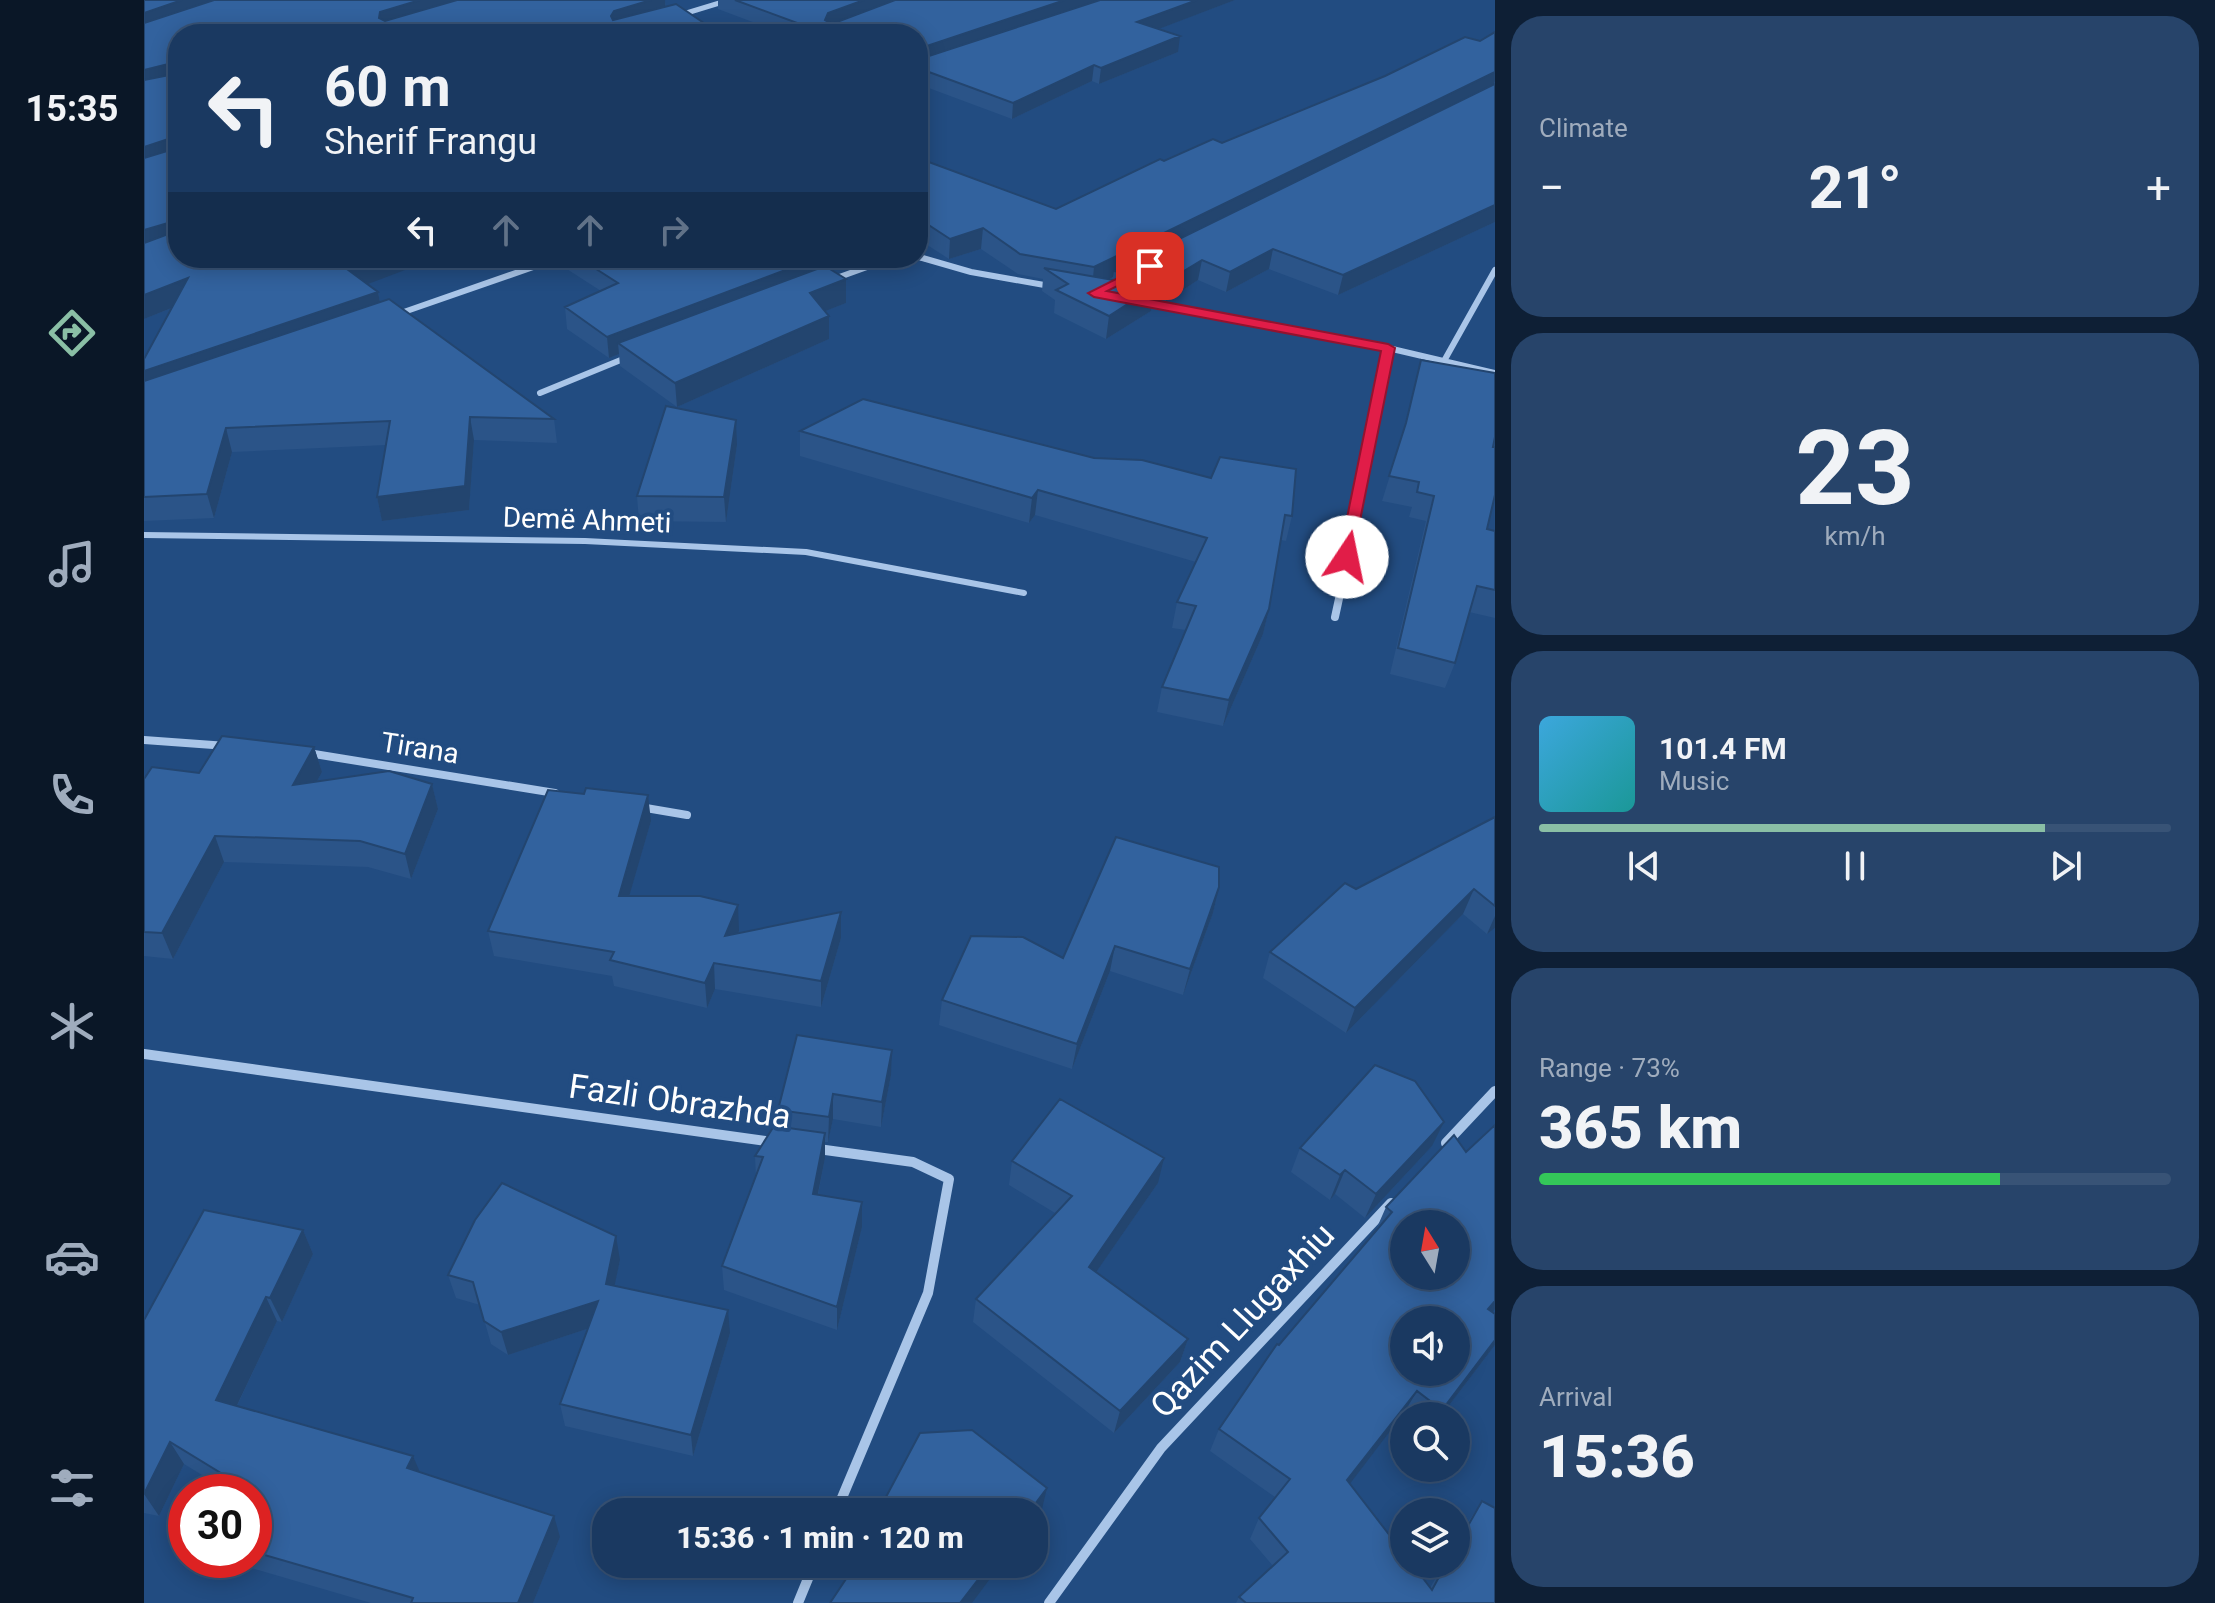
<!DOCTYPE html>
<meta charset="utf-8">
<style>
:root{--surface:#1a3961;--page:#27446a;--text:#f1f3f6;--muted:#9facbd;--line:#385376;--accent:#8abfa5}
body{margin:0;font-family:Roboto,sans-serif;background:var(--page);color:var(--text);height:100vh;display:flex;flex-direction:column;font-size:30px;white-space:nowrap}
*{box-sizing:border-box;margin:0}
p{font-size:26px;color:var(--muted)}
.icon{flex:none;width:44px;height:44px;fill:none;stroke:currentColor;stroke-width:2;stroke-linecap:round;stroke-linejoin:round}
.map{position:relative;flex:1;overflow:hidden}
.panel{display:flex;flex-direction:column;gap:16px;padding:16px;background:#0e1f35;width:720px}
.panel>*{flex:none}
.banner{position:absolute;left:24px;top:24px;width:760px;height:244px;border-radius:32px;box-shadow:0 4px 20px #0003,0 0 0 2px var(--line);background:#1a3961;color:var(--text);overflow:hidden}
.needle{width:52px;rotate:349deg}
.buttons{position:absolute;left:1246px;top:1210px;display:grid;gap:16px}
.buttons a{display:grid;place-items:center;width:80px;height:80px;border-radius:50%;background:var(--surface);box-shadow:0 4px 20px #0003,0 0 0 2px var(--line);font-size:40px}
.speed{position:absolute;left:24px;top:1474px;display:flex;gap:16px;font-size:40px;font-weight:700;text-align:center}
.speed>*{display:grid;place-content:center;width:104px;height:104px;border-radius:50%;background:var(--surface);box-shadow:0 4px 20px #0003,0 0 0 2px var(--line);line-height:1}
.speed .limit{border:12px solid #d22;background:#fff;color:#111}
.pin{position:absolute;display:grid;place-items:center;width:68px;height:68px;color:#fff;margin:-34px;border-radius:16px;box-shadow:0 4px 12px #0006}
.me{position:absolute;width:88px;margin:-44px;rotate:11deg;stroke-linejoin:round;filter:drop-shadow(0 0 6px #0008)}
.turn{display:flex;align-items:center;gap:28px;height:168px;padding:0 24px;font-size:36px}
.turn .icon{width:104px;height:104px;stroke-width:2.5}
.turn b{display:block;font-size:56px;line-height:68px}
.lanes{display:flex;align-items:center;height:76px;padding:0 24px;background:#0003;justify-content:center;gap:40px;direction:ltr}
.lanes .off{opacity:.35}
.big{font-size:60px;font-weight:800;line-height:1.1}
.panel .widget{flex:1;display:flex;flex-direction:column;justify-content:center;gap:12px;min-width:0;padding:0 28px;border-radius:32px;background:var(--page)}
.panel .dial{align-items:center;gap:0}
.dial b{font-size:104px;line-height:1}
.song{display:flex;align-items:center;gap:24px}
.cover{width:96px;height:96px;border-radius:12px;background:linear-gradient(135deg,hsl(200 70% 55%),hsl(180 70% 35%))}
.played{height:8px;border-radius:4px;background:linear-gradient(90deg,var(--accent) 80%,var(--line) 80%)}
.keys{display:flex;justify-content:space-around;direction:ltr}
.heat{display:flex;justify-content:space-between;align-items:center;font-size:44px;direction:ltr}
.charge{height:12px;border-radius:6px;background:linear-gradient(90deg,#34c759 73%,var(--line) 0)}
.trip{position:absolute;left:448px;top:1498px;width:456px;height:80px;border-radius:32px;background:var(--surface);box-shadow:0 4px 20px #0003,0 0 0 2px var(--line);font-weight:800;line-height:80px;text-align:center}
main{display:flex;flex:1;min-height:0}
.dock{display:flex;flex-direction:column;width:144px;justify-content:space-around;align-items:center;background:#0a1727;color:var(--muted)}
.dock .icon{width:56px;height:56px}
.dock .selected{color:var(--accent)}
.dock b{font-size:36px;color:var(--text)}
.map>svg:first-child{display:block}
.lines{fill:none;stroke-linecap:round;stroke-linejoin:round}
.minor-far3{stroke:#a9c5e8;stroke-width:5}
.minor-far2{stroke:#a9c5e8;stroke-width:6}
.minor-far1{stroke:#a9c5e8;stroke-width:8}
.minor{stroke:#a9c5e8;stroke-width:10}
.wall{fill:#2b5488}
.shaded-wall{fill:#23456f}
.building{fill:#32629e;stroke:#23456f;stroke-width:2;fill-rule:evenodd}
.route{fill:#e11d48;stroke:#92132f;stroke-width:2}
.labels{text-anchor:middle;dominant-baseline:central;stroke-width:8;stroke-linejoin:round;paint-order:stroke}
.street-label{font-size:28px;fill:#fff;stroke:#224c81}
.near-street-label{font-size:34px;fill:#fff;stroke:#224c81}
</style>
<main>
<nav class="dock">
<b>15:35</b>
<svg class="icon selected" aria-label="directions" viewBox="0 0 24 24"><path d="M12 3l9 9-9 9-9-9zM9 14v-3h6M13 9l2 2-2 2"/></svg>
<svg class="icon" aria-label="music" viewBox="0 0 24 24"><path d="M9 18V5l10-2v13"/><circle cx="6" cy="18" r="3"/><circle cx="16" cy="16" r="3"/></svg>
<svg class="icon" aria-label="phone" viewBox="0 0 24 24"><path d="M5 4h4l2 5-3 2q2 4 5 5l2-3 5 2v4C11 20 4 13 5 4z"/></svg>
<svg class="icon" aria-label="climate" viewBox="0 0 24 24"><path d="M12 3v18M4 7l16 10M4 17L20 7"/></svg>
<svg class="icon" aria-label="car" viewBox="0 0 24 24"><path d="M5 17H2v-5l4-1 3-4h7l3 4 3 1v5h-3M9 17h6M6 11h13"/><circle cx="7" cy="17" r="2"/><circle cx="17" cy="17" r="2"/></svg>
<svg class="icon" aria-label="filters" viewBox="0 0 24 24"><path d="M4 7h16M4 17h16"/><circle cx="9" cy="7" r="2"/><circle cx="15" cy="17" r="2"/></svg>
</nav>
<div class="map">
<svg width="1351" height="1603" viewBox="0 0 1351 1603">
<rect width="100%" height="100%" fill="#224c81"/>
<g class="lines">
<path class="minor-far3" d="M 536,15 L 585,0
M 774,257 L 782,259
M 411,259 L 415,258
M 744,259 L 748,258"/>
<path class="minor-far2" d="M 775,257 L 827,272 L 906,286
M 687,280 L 748,258
M 998,302 L 1244,348 L 1351,373
M 254,314 L 415,258
M 1300,361 L 1351,270
M 396,393 L 484,357
M 0,535 L 441,541 L 662,552 L 880,593
M 1195,596 L 1244,348"/>
<path class="minor-far1" d="M 1191,617 L 1196,594
M 0,740 L 83,746
M 164,753 L 411,793
M 496,807 L 543,815"/>
<path class="minor" d="M 0,1054 L 629,1142
M 1302,1143 L 1351,1091
M 674,1149 L 769,1162 L 805,1179 L 784,1293 L 692,1512
M 654,1603 L 670,1564
M 905,1603 L 1017,1448 L 1247,1203"/>
</g>
<path class="wall" d="M 0,0 L 521,0 L 522,7 L 576,34 L 34,34 L 224,284 L 234,292 L 236,302 L 410,419 L 413,443 L 330,440 L 325,510 L 238,521 L 233,497 L 242,445 L 88,452 L 70,518 L 0,521 L 0,359 L 28,308 L 0,319 Z
M 574,0 L 1091,0 L 1014,29 L 1034,52 L 955,84 L 948,81 L 868,119 L 774,84 L 774,34 L 641,34 L 574,9 Z
M 1351,32 L 1351,222 L 1194,295 L 1125,269 L 1082,292 L 1054,280 L 1022,301 L 1009,299 L 1007,311 L 962,339 L 910,313 L 911,300 L 898,291 L 899,279 L 874,274 L 837,249 L 805,259 L 774,239 L 774,158 L 912,209 L 1020,161 L 1078,143 L 1336,41 Z
M 414,258 L 664,258 L 668,271 L 702,279 L 702,303 L 681,311 L 685,316 L 685,339 L 533,407 L 476,366 L 475,354 L 465,358 L 423,329 L 421,307 L 457,291 L 415,264 Z
M 1277,360 L 1343,529 L 1351,531 L 1351,618 L 1325,612 L 1311,663 L 1301,688 L 1246,674 L 1282,521 L 1265,517 L 1268,507 L 1238,501 L 1258,437 Z
M 656,431 L 1148,516 L 1142,541 L 1137,540 L 1125,609 L 1119,634 L 1079,726 L 1013,712 L 1018,687 L 1042,630 L 1028,628 L 1033,602 L 1052,562 L 891,515 L 885,523 L 656,456 Z
M 593,445 L 582,522 L 495,521 L 493,496 Z
M 170,747 L 178,772 L 173,781 L 288,784 L 294,809 L 267,879 L 224,867 L 80,862 L 29,959 L 0,956 L 0,779 L 55,773 Z
M 1351,817 L 1351,928 L 1343,934 L 1319,914 L 1202,1033 L 1119,978 L 1126,952 L 1212,889 Z
M 507,821 L 485,896 L 595,931 L 594,933 L 697,912 L 697,938 L 677,1007 L 571,989 L 563,1008 L 470,986 L 468,976 L 350,956 L 344,931 Z
M 1075,887 L 1069,913 L 1039,995 L 966,971 L 928,1069 L 795,1025 L 798,1000 L 919,958 Z
M 747,1075 L 737,1127 L 689,1119 L 684,1142 L 681,1142 L 681,1158 L 674,1195 L 718,1202 L 718,1227 L 693,1330 L 580,1290 L 578,1266 L 612,1177 L 611,1156 L 635,1127 L 634,1110 Z
M 1310,1135 L 1348,1312 L 1351,1345 L 1297,1416 L 1264,1416 L 1260,1413 L 1206,1483 L 1286,1588 L 1300,1564 L 1312,1564 L 1312,1542 L 1324,1522 L 1338,1501 L 1351,1603 L 1092,1603 L 1095,1597 L 1129,1566 L 1106,1539 L 1115,1518 L 1131,1497 L 1066,1451 L 1075,1429 L 1135,1345 L 1231,1232 L 1242,1207 Z
M 1288,1146 L 1221,1218 L 1191,1194 L 1186,1200 L 1147,1172 L 1156,1148 Z
M 868,1161 L 1014,1183 L 952,1272 L 1044,1339 L 1036,1362 L 970,1433 L 829,1322 L 832,1299 L 911,1213 L 865,1185 Z
M 159,1230 L 169,1254 L 138,1322 L 133,1321 L 93,1406 L 269,1456 L 275,1472 L 416,1537 L 389,1603 L 227,1603 L 104,1567 L 99,1560 L 110,1560 L 110,1492 L 86,1492 L 40,1464 L 15,1516 L 0,1513 L 0,1320 Z
M 476,1260 L 470,1286 L 586,1333 L 549,1456 L 421,1426 L 416,1404 L 443,1329 L 364,1355 L 347,1344 L 336,1305 L 312,1298 L 304,1275 Z"/>
<path class="shaded-wall" d="M 38,0 L 72,0 L 0,33 L 0,13 Z
M 276,0 L 336,0 L 240,30 L 235,18 L 236,12 Z
M 507,0 L 521,0 L 522,14 L 472,29 L 467,16 L 470,11 Z
M 720,0 L 760,0 L 681,34 L 681,20 L 684,13 Z
M 921,0 L 965,0 L 774,65 L 774,49 Z
M 1053,0 L 1091,0 L 991,38 L 993,22 Z
M 1036,36 L 1034,52 L 955,84 L 957,68 Z
M 28,63 L 34,82 L 0,90 L 0,70 Z
M 950,65 L 948,81 L 868,119 L 869,103 Z
M 1351,72 L 1351,81 L 1349,89 L 970,271 L 969,277 L 948,288 L 950,267 Z
M 27,138 L 32,158 L 0,169 L 0,147 Z
M 1351,205 L 1351,222 L 1194,295 L 1199,275 Z
M 27,222 L 33,243 L 0,253 L 0,230 Z
M 839,228 L 837,249 L 805,259 L 806,239 Z
M 1129,249 L 1125,269 L 1082,292 L 1086,272 Z
M 233,258 L 293,258 L 208,290 L 203,269 Z
M 668,260 L 668,281 L 474,343 L 475,354 L 465,358 L 463,337 Z
M 1058,260 L 1054,280 L 1022,301 L 1025,280 Z
M 44,278 L 50,299 L 0,319 L 0,295 Z
M 702,279 L 702,303 L 666,317 L 666,293 Z
M 1010,287 L 1007,311 L 962,339 L 965,316 Z
M 234,292 L 238,313 L 0,395 L 0,371 Z
M 685,316 L 685,339 L 533,407 L 531,383 Z
M 326,417 L 330,440 L 325,510 L 238,521 L 233,497 Z
M 592,420 L 593,445 L 582,522 L 580,497 Z
M 82,428 L 88,452 L 70,518 L 63,494 Z
M 894,490 L 891,515 L 885,523 L 888,498 Z
M 1125,609 L 1119,634 L 1079,726 L 1085,700 Z
M 170,747 L 178,772 L 157,810 L 149,785 Z
M 288,784 L 294,809 L 267,879 L 261,854 Z
M 504,795 L 507,821 L 478,921 L 475,896 Z
M 71,836 L 80,862 L 29,959 L 18,933 Z
M 1075,887 L 1069,913 L 1039,995 L 1046,969 Z
M 1330,889 L 1319,914 L 1202,1033 L 1211,1008 Z
M 594,905 L 595,931 L 582,961 L 581,936 Z
M 697,912 L 697,938 L 677,1007 L 677,981 Z
M 1351,916 L 1351,928 L 1343,934 Z
M 971,946 L 966,971 L 928,1069 L 933,1044 Z
M 570,963 L 571,989 L 563,1008 L 561,983 Z
M 748,1050 L 747,1075 L 737,1127 L 738,1102 Z
M 689,1094 L 689,1119 L 684,1142 L 685,1117 Z
M 1300,1122 L 1288,1146 L 1221,1218 L 1232,1194 Z
M 681,1133 L 681,1158 L 669,1218 L 669,1194 Z
M 1020,1158 L 1014,1183 L 939,1291 L 945,1267 Z
M 1201,1170 L 1191,1194 L 1186,1200 L 1196,1175 Z
M 718,1202 L 718,1227 L 693,1330 L 693,1307 Z
M 159,1230 L 169,1254 L 138,1322 L 126,1298 Z
M 472,1236 L 476,1260 L 466,1307 L 462,1284 Z
M 122,1297 L 133,1321 L 85,1422 L 72,1400 Z
M 454,1301 L 458,1324 L 364,1355 L 357,1332 Z
M 1351,1301 L 1351,1309 L 1331,1332 L 1344,1309 Z
M 584,1310 L 586,1333 L 549,1456 L 547,1435 Z
M 1044,1339 L 1036,1362 L 970,1433 L 976,1411 Z
M 1351,1340 L 1351,1345 L 1297,1416 L 1294,1416 Z
M 1273,1391 L 1260,1413 L 1192,1502 L 1203,1480 Z
M 26,1442 L 40,1464 L 15,1516 L 0,1494 Z
M 269,1456 L 278,1477 L 263,1468 Z
M 903,1488 L 898,1509 L 890,1520 L 890,1512 L 885,1512 Z
M 410,1516 L 416,1537 L 389,1603 L 374,1603 Z
M 846,1564 L 857,1564 L 828,1603 L 816,1603 Z"/>
<path class="building" d="M 0,0 L 38,0 L 0,13 Z
M 70,0 L 276,0 L 236,12 L 235,18 L 241,21 L 313,0 L 507,0 L 470,11 L 467,16 L 469,20 L 532,4 L 576,34 L 34,34 L 34,68 L 28,63 L 0,70 L 0,23 Z
M 591,0 L 720,0 L 684,13 L 681,20 L 688,24 L 751,0 L 921,0 L 774,49 L 774,34 L 683,34 Z
M 956,0 L 1053,0 L 993,22 L 1036,36 L 957,68 L 950,65 L 869,103 L 774,68 L 774,58 L 776,59 Z
M 1351,32 L 1351,72 L 950,267 L 876,254 L 839,228 L 806,239 L 774,218 L 774,158 L 912,209 L 1016,159 L 1020,161 L 1069,139 L 1078,143 L 1241,76 L 1321,37 L 1336,41 Z
M 34,68 L 34,258 L 233,258 L 203,269 L 234,292 L 0,371 L 0,359 L 44,278 L 0,295 L 0,243 L 30,232 L 34,227 L 27,222 L 0,230 L 0,158 L 30,149 L 34,143 L 27,138 L 0,147 L 0,80 L 30,74 Z
M 1351,84 L 1351,205 L 1199,275 L 1129,249 L 1086,272 L 1058,260 L 1025,280 L 970,271 Z
M 435,258 L 664,258 L 668,260 L 463,337 L 421,307 L 474,283 Z
M 681,266 L 702,279 L 666,293 L 685,316 L 531,383 L 474,343 Z
M 900,268 L 1010,287 L 965,316 L 912,290 L 924,284 Z
M 245,299 L 410,419 L 326,417 L 321,486 L 233,497 L 246,421 L 82,428 L 63,494 L 0,497 L 0,381 Z
M 1277,360 L 1351,373 L 1351,437 L 1349,447 L 1351,447 L 1351,495 L 1343,529 L 1351,531 L 1351,590 L 1333,586 L 1311,663 L 1254,648 L 1290,496 L 1273,492 L 1275,482 L 1245,476 L 1262,423 Z
M 719,399 L 950,458 L 998,460 L 1067,478 L 1076,457 L 1152,469 L 1148,516 L 1141,515 L 1125,609 L 1085,700 L 1018,687 L 1052,606 L 1033,602 L 1063,538 L 894,490 L 888,498 L 656,431 Z
M 522,406 L 592,420 L 580,497 L 493,496 Z
M 78,736 L 170,747 L 149,785 L 245,771 L 288,784 L 261,854 L 216,841 L 71,836 L 18,933 L 0,932 L 0,779 L 8,767 L 55,773 Z
M 442,788 L 504,795 L 475,896 L 556,896 L 594,905 L 581,936 L 697,912 L 677,981 L 570,963 L 561,983 L 466,960 L 470,952 L 344,931 L 404,790 L 440,794 Z
M 1351,817 L 1351,906 L 1330,889 L 1211,1008 L 1126,952 L 1201,883 L 1212,889 Z
M 972,837 L 1075,867 L 1075,887 L 1046,969 L 971,946 L 933,1044 L 798,1000 L 827,936 L 879,937 L 919,958 Z
M 653,1035 L 748,1050 L 738,1102 L 689,1094 L 685,1117 L 634,1110 Z
M 1231,1065 L 1271,1081 L 1300,1122 L 1232,1194 L 1201,1170 L 1196,1175 L 1156,1148 Z
M 916,1099 L 1020,1158 L 945,1267 L 1044,1339 L 976,1411 L 832,1299 L 928,1196 L 868,1161 Z
M 1351,1125 L 1351,1301 L 1344,1309 L 1351,1314 L 1351,1340 L 1298,1410 L 1273,1391 L 1203,1480 L 1260,1554 L 1260,1564 L 1268,1564 L 1288,1590 L 1302,1564 L 1312,1564 L 1312,1547 L 1338,1501 L 1351,1508 L 1351,1603 L 1102,1603 L 1095,1597 L 1144,1552 L 1115,1518 L 1146,1479 L 1075,1429 L 1133,1344 L 1135,1345 L 1248,1212 L 1242,1207 L 1310,1135 L 1322,1152 ZM 1260,1224 L 1312,1224 L 1312,1276 L 1260,1276 ZM 1260,1320 L 1312,1320 L 1312,1372 L 1260,1372 Z
M 630,1126 L 681,1133 L 669,1194 L 718,1202 L 693,1307 L 578,1266 L 619,1157 L 611,1156 Z
M 358,1183 L 472,1236 L 462,1284 L 584,1310 L 547,1435 L 416,1404 L 454,1301 L 357,1332 L 340,1321 L 329,1282 L 304,1275 L 331,1220 Z
M 60,1210 L 159,1230 L 126,1298 L 122,1297 L 72,1400 L 269,1456 L 263,1468 L 410,1516 L 374,1603 L 267,1603 L 269,1598 L 110,1552 L 110,1509 L 116,1497 L 110,1493 L 110,1492 L 108,1492 L 26,1442 L 0,1494 L 0,1320 Z
M 828,1430 L 903,1488 L 885,1512 L 734,1512 L 776,1433 Z
M 712,1564 L 846,1564 L 816,1603 L 686,1603 Z"/>
<path class="route" d="M 1006,262 L 1012,266 L 1010,268 L 963,291 L 1244,344 L 1251,348 L 1208,560 L 1203,562 L 1195,557 L 1237,351 L 950,297 L 944,293 Z"/>
<g class="labels">
<g class="street-label">
<text transform="translate(443 520) rotate(2)">Demë Ahmeti</text>
<text transform="translate(276 748) rotate(9)">Tirana</text>
</g>
<g class="near-street-label">
<text transform="translate(536 1101) rotate(8)">Fazli Obrazhda</text>
<text transform="translate(1098 1320) rotate(-47)">Qazim Llugaxhiu</text>
</g>
</g>
</svg>
<div class="buttons">
<a><svg class="needle" viewBox="-14 -14 28 28"><path d="M0-13l5 13h-10z" fill="#e53935"/><path d="M0 13l5-13h-10z" fill="#9facbd"/></svg></a>
<a><svg class="icon" aria-label="sound" viewBox="0 0 24 24"><path d="M4 9h4l5-4v14l-5-4H4zM17 9q2 3 0 6"/></svg></a>
<a><svg class="icon" aria-label="search" viewBox="0 0 24 24"><circle cx="10" cy="10" r="6"/><path d="M15 15l6 6"/></svg></a>
<a><svg class="icon" aria-label="layers" viewBox="0 0 24 24"><path d="M12 4l9 5-9 5-9-5zM3 14l9 5 9-5"/></svg></a>
</div>
<div class="speed"><div class="limit">30</div></div>
<div class="pin" style="left:1006px;top:266px;background:#d93025"><svg class="icon" aria-label="arrive" viewBox="0 0 24 24"><path d="M6 21V4h12l-3 4 3 4H6"/></svg></div>
<svg class="me" style="left:1203px;top:557px" viewBox="-20 -20 40 40"><circle r="19" fill="#fff"/><path d="M0-13L10 11 0 6-10 11z" fill="#e11d48"/></svg>
<div class="trip">15:36 · 1 min · 120 m</div>
<div class="banner">
<div class="turn"><svg class="icon" aria-label="left" viewBox="0 0 24 24"><path d="M17 20v-9H6M10 6l-5 5 5 5"/></svg><div><b>60 m</b>Sherif Frangu</div></div>
<div class="lanes"><svg class="icon" aria-label="left" viewBox="0 0 24 24"><path d="M17 20v-9H6M10 6l-5 5 5 5"/></svg><svg class="icon off" aria-label="ahead" viewBox="0 0 24 24"><path d="M12 20V5M6 11l6-6 6 6"/></svg><svg class="icon off" aria-label="ahead" viewBox="0 0 24 24"><path d="M12 20V5M6 11l6-6 6 6"/></svg><svg class="icon off" aria-label="right" viewBox="0 0 24 24"><path d="M7 20v-9h11M14 6l5 5-5 5"/></svg></div>
</div>
</div>
<section class="panel">
<div class="widget"><p>Climate</p>
<div class="heat"><a>−</a><b class="big">21°</b><a>+</a></div>
</div>
<div class="widget dial"><b>23</b><p>km/h</p></div>
<div class="widget">
<div class="song"><i class="cover"></i><div><b>101.4 FM</b><p>Music</p></div></div>
<div class="played"></div>
<div class="keys"><svg class="icon" aria-label="previous" viewBox="0 0 24 24"><path d="M18 5L8 12l10 7zM5 5v14"/></svg><svg class="icon" aria-label="pause" viewBox="0 0 24 24"><path d="M8 5v14M16 5v14"/></svg><svg class="icon" aria-label="next" viewBox="0 0 24 24"><path d="M6 5l10 7-10 7zM19 5v14"/></svg></div>
</div>
<div class="widget"><p>Range · 73%</p><b class="big">365 km</b><div class="charge"></div></div>
<div class="widget"><p>Arrival</p><b class="big">15:36</b></div>
</section>
</main>
